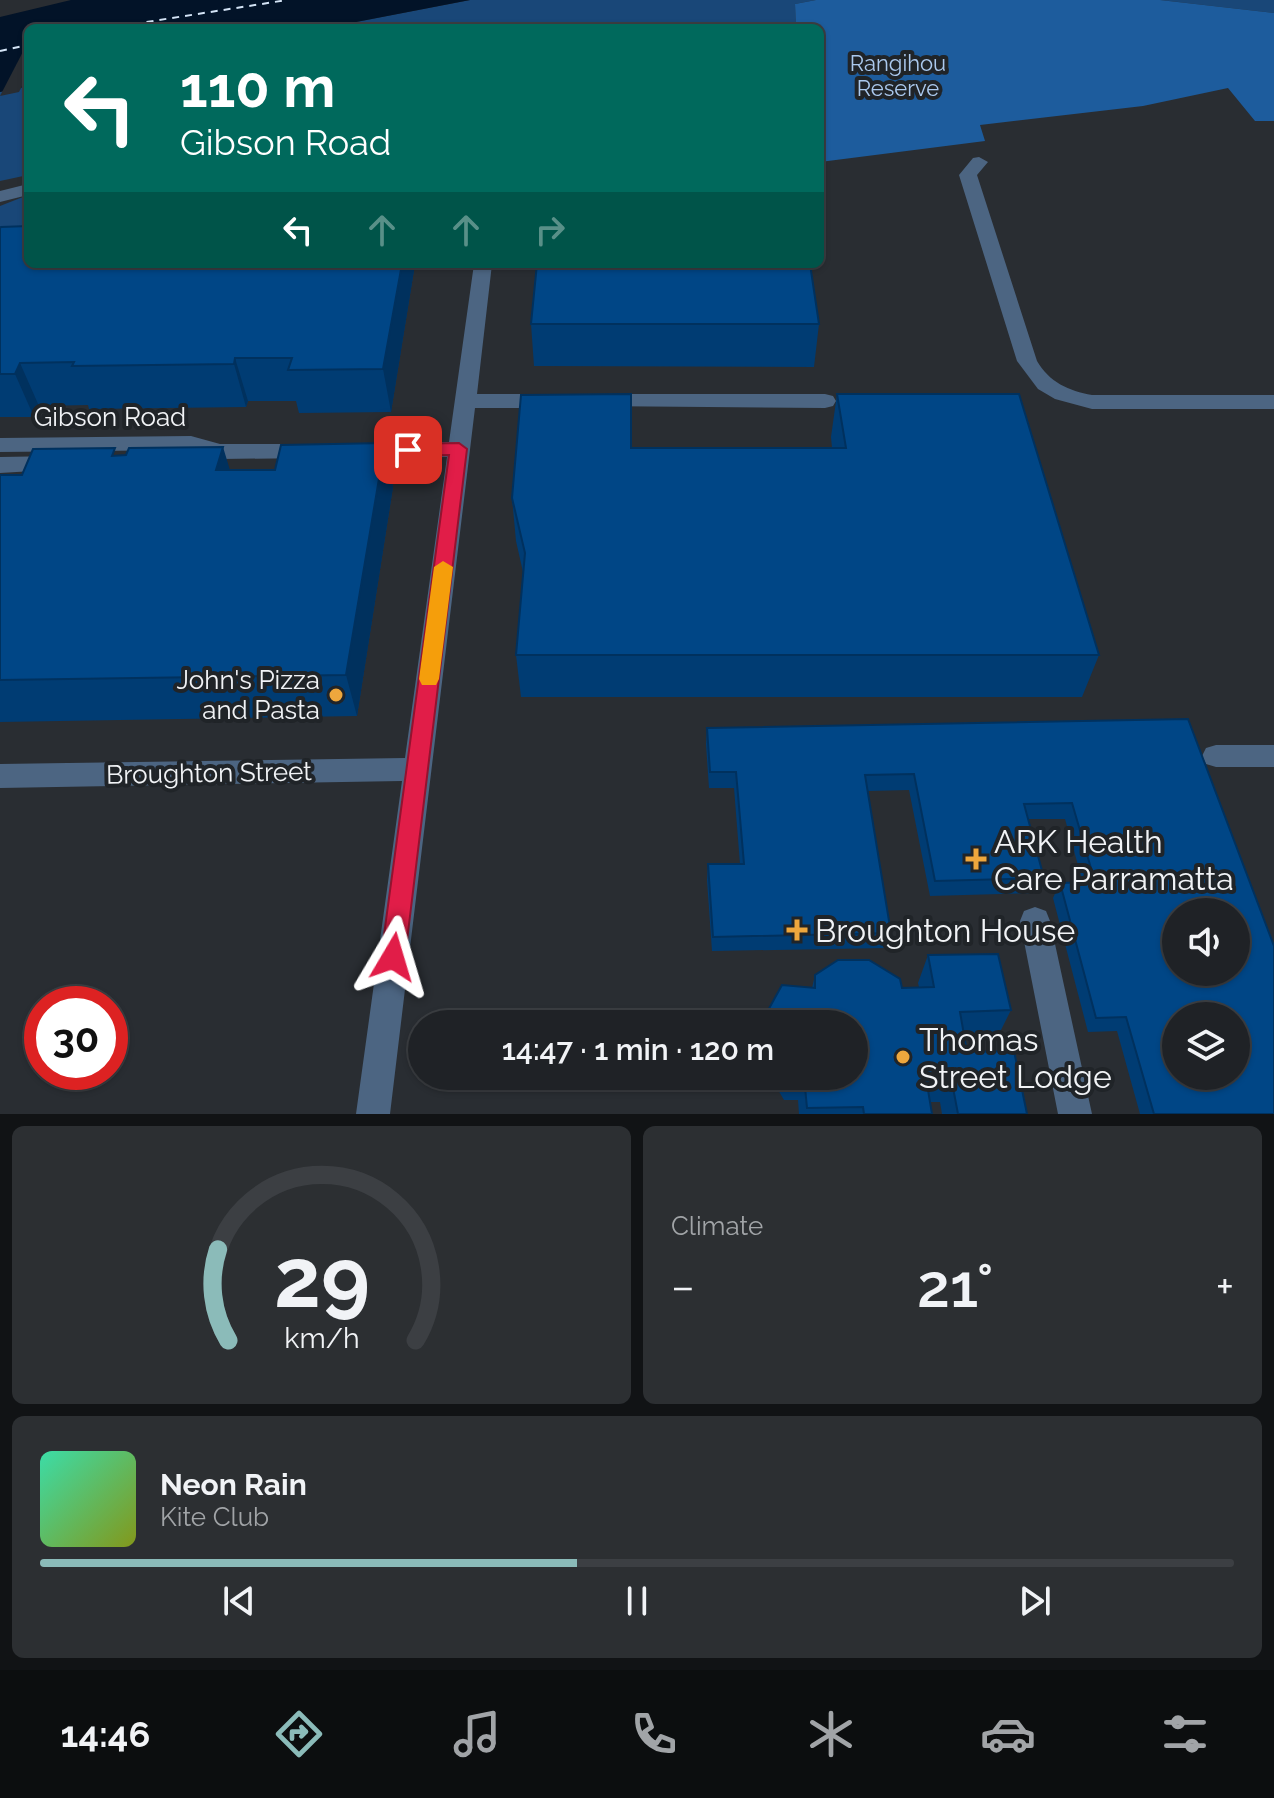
<!DOCTYPE html>
<meta charset="utf-8">
<style>
:root{--surface:#1f2226;--page:#2c2f32;--text:#f1f3f6;--muted:#a1a4a7;--line:#3c3f43;--accent:#8bbbb9}
body{margin:0;font-family:Raleway,sans-serif;background:var(--page);color:var(--text);height:100vh;display:flex;flex-direction:column;font-size:30px;white-space:nowrap}
*{box-sizing:border-box;margin:0}
p{font-size:26px;color:var(--muted)}
.icon{flex:none;width:44px;height:44px;fill:none;stroke:currentColor;stroke-width:2;stroke-linecap:round;stroke-linejoin:round}
.map{position:relative;height:1114px;overflow:hidden}
.side{display:flex;flex-direction:column;gap:12px;padding:12px;background:#111315;flex:1}
.side>*{flex:none}
.guide{position:absolute;left:24px;top:24px;width:800px;height:244px;border-radius:12px;box-shadow:0 2px 6px #0004,0 0 0 2px var(--line);background:#00695c;color:#fff;overflow:hidden}
.fabs{position:absolute;left:1162px;top:898px;display:grid;gap:16px}
.fabs a{display:grid;place-items:center;width:88px;height:88px;border-radius:50%;background:var(--surface);box-shadow:0 2px 6px #0004,0 0 0 2px var(--line);font-size:40px}
.speed{position:absolute;left:24px;top:986px;display:flex;gap:16px;font-size:40px;font-weight:700;text-align:center}
.speed>*{display:grid;place-content:center;width:104px;height:104px;border-radius:50%;background:var(--surface);box-shadow:0 2px 6px #0004,0 0 0 2px var(--line);line-height:1}
.speed .limit{border:12px solid #d22;background:#fff;color:#111}
.pin{position:absolute;display:grid;place-items:center;width:68px;height:68px;color:#fff;margin:-34px;border-radius:16px;box-shadow:0 4px 12px #0006}
.me{position:absolute;width:88px;margin:-44px;rotate:7deg;stroke-linejoin:round;filter:drop-shadow(0 0 6px #0008)}
.turn{display:flex;align-items:center;gap:28px;height:168px;padding:0 24px;font-size:36px}
.turn .icon{width:104px;height:104px;stroke-width:2.5}
.turn b{display:block;font-size:56px;line-height:68px}
.lanes{display:flex;align-items:center;height:76px;padding:0 24px;background:#0003;justify-content:center;gap:40px;direction:ltr}
.lanes .off{opacity:.35}
.big{font-size:60px;font-weight:600;line-height:1.1}
.side .widget{flex:1;display:flex;flex-direction:column;justify-content:center;gap:12px;min-width:0;padding:0 28px;border-radius:12px;background:var(--page)}
.side .dial{align-items:center;gap:0}
.dial svg{height:208px;overflow:visible;fill:none;stroke:var(--line);stroke-width:7;stroke-linecap:round;text-anchor:middle}
.dial text{fill:var(--text);stroke:none}
.song{display:flex;align-items:center;gap:24px}
.cover{width:96px;height:96px;border-radius:12px;background:linear-gradient(135deg,hsl(160 70% 55%),hsl(70 70% 35%))}
.played{height:8px;border-radius:4px;background:linear-gradient(90deg,var(--accent) 45%,var(--line) 45%)}
.keys{display:flex;justify-content:space-around;direction:ltr}
.heat{display:flex;justify-content:space-between;align-items:center;font-size:44px;direction:ltr}
.side .tiles{flex:1;display:grid;gap:12px;grid-template-columns:1fr 1fr}
.widget:last-child{grid-column:span 2}
.trip{position:absolute;left:408px;top:1010px;width:460px;height:80px;border-radius:40px;background:var(--surface);box-shadow:0 2px 6px #0004,0 0 0 2px var(--line);font-weight:600;line-height:80px;text-align:center}
.menu{display:flex;height:128px;justify-content:space-around;align-items:center;background:#0c0e0f;color:var(--muted)}
.menu .icon{width:56px;height:56px}
.menu .on{color:var(--accent)}
.menu b{font-size:36px;color:var(--text)}
.map>svg:first-child{display:block}
.green{fill:#194778}
.forest{fill:#1d5c9d}
.water{fill:#021328}
.pier{fill:#292d32}
.lines{fill:none;stroke-linecap:round;stroke-linejoin:round}
.ferry{stroke:#d4e4f6;stroke-width:2;stroke-dasharray:7 6;stroke-linecap:butt}
.minor{fill:#4c6582;fill-rule:evenodd}
.wall{fill:#003c73}
.shaded-wall{fill:#00315e}
.building{fill:#004686;stroke:#00315e;stroke-width:2;fill-rule:evenodd}
.route{fill:#e11d48;stroke:#92132f;stroke-width:2}
.slow{fill:#f59e0b}
.poi-dot{fill:#eea73d;stroke:#202428;stroke-width:3}
.labels{text-anchor:middle;dominant-baseline:central;stroke-width:8;stroke-linejoin:round;paint-order:stroke}
.far-park-label{font-size:22px;fill:#abc9ee;stroke:#202428}
.street-label{font-size:26px;fill:#f1f3f6;stroke:#202428}
.poi-label{font-size:26px;fill:#f1f3f6;stroke:#202428;text-anchor:end}
.near-poi-label{font-size:32px;fill:#f1f3f6;stroke:#202428;text-anchor:start}
</style>
<div class="map">
<svg width="1274" height="1114" viewBox="0 0 1274 1114">
<rect width="100%" height="100%" fill="#292d32"/>
<path class="green" d="M 470,0 L 816,0 L 795,4 L 796,28 L 325,28 Z
M 1160,0 L 1274,0 L 1274,13 Z
M 28,86 L 28,175 L 0,181 L 0,92 Z
M 28,195 L 28,250 L 0,251 L 0,206 Z"/>
<path class="forest" d="M 816,0 L 1160,0 L 1274,13 L 1274,121 L 1255,121 L 1228,88 L 1143,106 L 980,125 L 985,141 L 820,162 L 820,28 L 796,28 L 795,4 Z"/>
<path class="water" d="M 71,0 L 470,0 L 325,28 L 28,28 L 28,86 L 0,92 L 0,17 Z"/>
<path class="pier" d="M 28,42 L 28,75 L 19,92 L 0,96 Z"/>
<g class="lines">
<path class="ferry" d="M 108,28 L 287,0
M 0,51 L 28,45"/>
<path class="minor" d="M 979,157 L 988,162 L 977,175 L 1037,361 C 1049,382 1069,391 1092,395 L 1274,395 L 1274,409 L 1092,409 L 1055,399 L 1038,389 L 1017,361 L 959,175 L 973,158 Z
M 28,184 L 28,195 L 0,202 L 0,191 Z
M 474,264 L 492,264 L 477,394 L 551,394 L 559,396 L 562,401 L 559,406 L 551,408 L 475,408 L 390,1114 L 356,1114 L 402,781 L 0,788 L 0,764 L 405,758 L 447,457 L 353,458 L 345,456 L 342,451 L 345,446 L 353,444 L 449,442 Z
M 600,394 L 825,394 L 833,396 L 836,401 L 833,406 L 825,408 L 592,406 L 589,401 L 592,396 Z
M 191,436 L 220,444 L 312,444 L 320,446 L 323,451 L 320,456 L 312,458 L 220,459 L 194,468 L 186,465 L 183,460 L 186,455 L 195,452 L 190,450 L 0,452 L 0,438 Z
M 58,456 L 66,459 L 69,464 L 66,469 L 0,473 L 0,457 Z
M 1216,745 L 1274,745 L 1274,767 L 1216,767 L 1206,764 L 1202,756 L 1206,748 Z
M 1035,907 L 1046,911 L 1050,921 L 1092,1114 L 1058,1114 L 1020,921 L 1024,911 Z"/>
</g>
<path class="wall" d="M 0,228 L 28,264 L 415,264 L 391,412 L 299,413 L 296,401 L 248,401 L 246,407 L 89,409 L 88,405 L 39,406 L 34,417 L 0,417 Z
M 531,324 L 819,324 L 814,367 L 534,366 Z
M 837,394 L 1099,655 L 1082,697 L 521,697 L 516,655 L 523,572 L 516,541 L 512,498 L 631,448 L 832,448 L 831,437 Z
M 385,443 L 393,487 L 357,716 L 0,722 L 0,475 L 22,475 L 117,455 L 230,470 L 275,470 Z
M 1188,719 L 1274,1114 L 1140,1114 L 1117,1031 L 1088,1032 L 1053,898 L 1060,883 L 1083,883 L 1065,819 L 1028,819 L 1044,878 L 1037,893 L 930,896 L 909,790 L 868,791 L 891,933 L 886,948 L 712,951 L 707,880 L 708,864 L 740,864 L 734,788 L 709,788 L 706,744 L 707,728 Z
M 928,955 L 1011,1010 L 998,1036 L 964,1037 L 967,1052 L 1027,1114 L 942,1114 L 940,1102 L 930,1102 L 932,1114 L 799,1114 L 798,1100 L 784,1100 L 770,1076 L 854,1076 L 854,1024 L 764,1024 L 766,1014 L 812,988 L 815,975 L 902,988 L 919,987 L 918,983 Z"/>
<path class="shaded-wall" d="M 402,264 L 415,264 L 391,412 L 383,369 Z
M 235,358 L 248,401 L 246,407 L 234,364 Z
M 20,363 L 39,406 L 34,417 L 15,374 Z
M 385,443 L 393,487 L 357,716 L 346,675 Z
M 223,447 L 236,490 L 216,470 Z"/>
<path class="building" d="M 28,226 L 28,264 L 402,264 L 383,369 L 288,370 L 292,358 L 235,358 L 234,364 L 72,366 L 74,362 L 20,363 L 15,374 L 0,374 L 0,228 L 1,227 Z
M 537,264 L 810,264 L 819,324 L 531,324 Z
M 631,394 L 631,448 L 846,448 L 837,394 L 1019,394 L 1099,655 L 516,655 L 525,553 L 512,498 L 521,395 Z
M 385,443 L 346,675 L 0,680 L 0,475 L 22,475 L 33,449 L 115,448 L 112,456 L 126,455 L 129,448 L 223,447 L 216,470 L 275,470 L 281,445 Z
M 1188,719 L 1274,946 L 1274,1114 L 1154,1114 L 1126,1017 L 1096,1018 L 1060,883 L 1095,882 L 1072,803 L 1024,804 L 1044,878 L 935,881 L 914,774 L 865,775 L 891,933 L 713,937 L 708,864 L 744,864 L 736,772 L 710,772 L 707,728 ZM 1176,912 L 1236,912 L 1236,972 L 1176,972 ZM 1176,1016 L 1236,1016 L 1236,1076 L 1176,1076 Z
M 998,954 L 1011,1010 L 960,1012 L 967,1052 L 1014,1051 L 1027,1114 L 958,1114 L 951,1077 L 926,1078 L 932,1114 L 864,1114 L 863,1107 L 807,1108 L 804,1076 L 854,1076 L 854,1024 L 767,1024 L 766,1014 L 782,985 L 815,988 L 815,975 L 838,960 L 869,960 L 900,979 L 902,988 L 934,987 L 928,955 Z"/>
<path class="route" d="M 459,443 L 467,449 L 405,957 L 401,965 L 393,968 L 385,965 L 381,957 L 449,455 L 408,456 L 400,450 L 408,444 Z"/>
<path class="slow" d="M 443,561 L 453,567 L 439,679 L 436,685 L 422,685 L 419,679 L 434,567 Z"/>
<g class="poi-dot">
<circle cx="336" cy="695" r="8"/>
<path d="M972 847h8v8h8v8h-8v8h-8v-8h-8v-8h8z"/>
<path d="M793 918h8v8h8v8h-8v8h-8v-8h-8v-8h8z"/>
<circle cx="903" cy="1057" r="8"/>
</g>
<g class="labels">
<g class="far-park-label">
<text x="898" y="63">Rangihou<tspan x="898" dy="25">Reserve</tspan></text>
</g>
<g class="street-label">
<text x="110" y="417">Gibson Road</text>
<text transform="translate(209 773) rotate(-1)">Broughton Street</text>
</g>
<g class="poi-label">
<text x="320" y="680">John's Pizza<tspan x="320" dy="30">and Pasta</tspan></text>
</g>
<g class="near-poi-label">
<text x="994" y="841">ARK Health<tspan x="994" dy="37">Care Parramatta</tspan></text>
<text x="815" y="930">Broughton House</text>
<text x="919" y="1039">Thomas<tspan x="919" dy="37">Street Lodge</tspan></text>
</g>
</g>
</svg>
<div class="fabs">
<a><svg class="icon" aria-label="sound" viewBox="0 0 24 24"><path d="M4 9h4l5-4v14l-5-4H4zM17 9q2 3 0 6"/></svg></a>
<a><svg class="icon" aria-label="layers" viewBox="0 0 24 24"><path d="M12 4l9 5-9 5-9-5zM3 14l9 5 9-5"/></svg></a>
</div>
<div class="speed"><div class="limit">30</div></div>
<div class="pin" style="left:408px;top:450px;background:#d93025"><svg class="icon" aria-label="arrive" viewBox="0 0 24 24"><path d="M6 21V4h12l-3 4 3 4H6"/></svg></div>
<svg class="me" style="left:393px;top:957px" viewBox="-20 -20 40 40"><path d="M0-17L14 15 0 8-14 15z" fill="#e11d48" stroke="#fff" stroke-width="4"/></svg>
<div class="trip">14:47 · 1 min · 120 m</div>
<div class="guide">
<div class="turn"><svg class="icon" aria-label="left" viewBox="0 0 24 24"><path d="M17 20v-9H6M10 6l-5 5 5 5"/></svg><div><b>110 m</b>Gibson Road</div></div>
<div class="lanes"><svg class="icon" aria-label="left" viewBox="0 0 24 24"><path d="M17 20v-9H6M10 6l-5 5 5 5"/></svg><svg class="icon off" aria-label="ahead" viewBox="0 0 24 24"><path d="M12 20V5M6 11l6-6 6 6"/></svg><svg class="icon off" aria-label="ahead" viewBox="0 0 24 24"><path d="M12 20V5M6 11l6-6 6 6"/></svg><svg class="icon off" aria-label="right" viewBox="0 0 24 24"><path d="M7 20v-9h11M14 6l5 5-5 5"/></svg></div>
</div>
</div>
<section class="side">
<div class="tiles">
<div class="widget dial"><svg viewBox="0 0 100 80">
<path d="M14 69A42 42 0 1 1 86 69"/>
<path d="M14 69A42 42 0 0 1 10 34" stroke="#8bbbb9"/>
<text x="50" y="56" font-size="32" font-weight="700">29</text>
<text x="50" y="72" font-size="11">km/h</text>
</svg></div>
<div class="widget"><p>Climate</p>
<div class="heat"><a>−</a><b class="big">21°</b><a>+</a></div>
</div>
<div class="widget">
<div class="song"><i class="cover"></i><div><b>Neon Rain</b><p>Kite Club</p></div></div>
<div class="played"></div>
<div class="keys"><svg class="icon" aria-label="previous" viewBox="0 0 24 24"><path d="M18 5L8 12l10 7zM5 5v14"/></svg><svg class="icon" aria-label="pause" viewBox="0 0 24 24"><path d="M8 5v14M16 5v14"/></svg><svg class="icon" aria-label="next" viewBox="0 0 24 24"><path d="M6 5l10 7-10 7zM19 5v14"/></svg></div>
</div>
</div>
</section>
<nav class="menu">
<b>14:46</b>
<svg class="icon on" aria-label="directions" viewBox="0 0 24 24"><path d="M12 3l9 9-9 9-9-9zM9 14v-3h6M13 9l2 2-2 2"/></svg>
<svg class="icon" aria-label="music" viewBox="0 0 24 24"><path d="M9 18V5l10-2v13"/><circle cx="6" cy="18" r="3"/><circle cx="16" cy="16" r="3"/></svg>
<svg class="icon" aria-label="phone" viewBox="0 0 24 24"><path d="M5 4h4l2 5-3 2q2 4 5 5l2-3 5 2v4C11 20 4 13 5 4z"/></svg>
<svg class="icon" aria-label="climate" viewBox="0 0 24 24"><path d="M12 3v18M4 7l16 10M4 17L20 7"/></svg>
<svg class="icon" aria-label="car" viewBox="0 0 24 24"><path d="M5 17H2v-5l4-1 3-4h7l3 4 3 1v5h-3M9 17h6M6 11h13"/><circle cx="7" cy="17" r="2"/><circle cx="17" cy="17" r="2"/></svg>
<svg class="icon" aria-label="filters" viewBox="0 0 24 24"><path d="M4 7h16M4 17h16"/><circle cx="9" cy="7" r="2"/><circle cx="15" cy="17" r="2"/></svg>
</nav>
